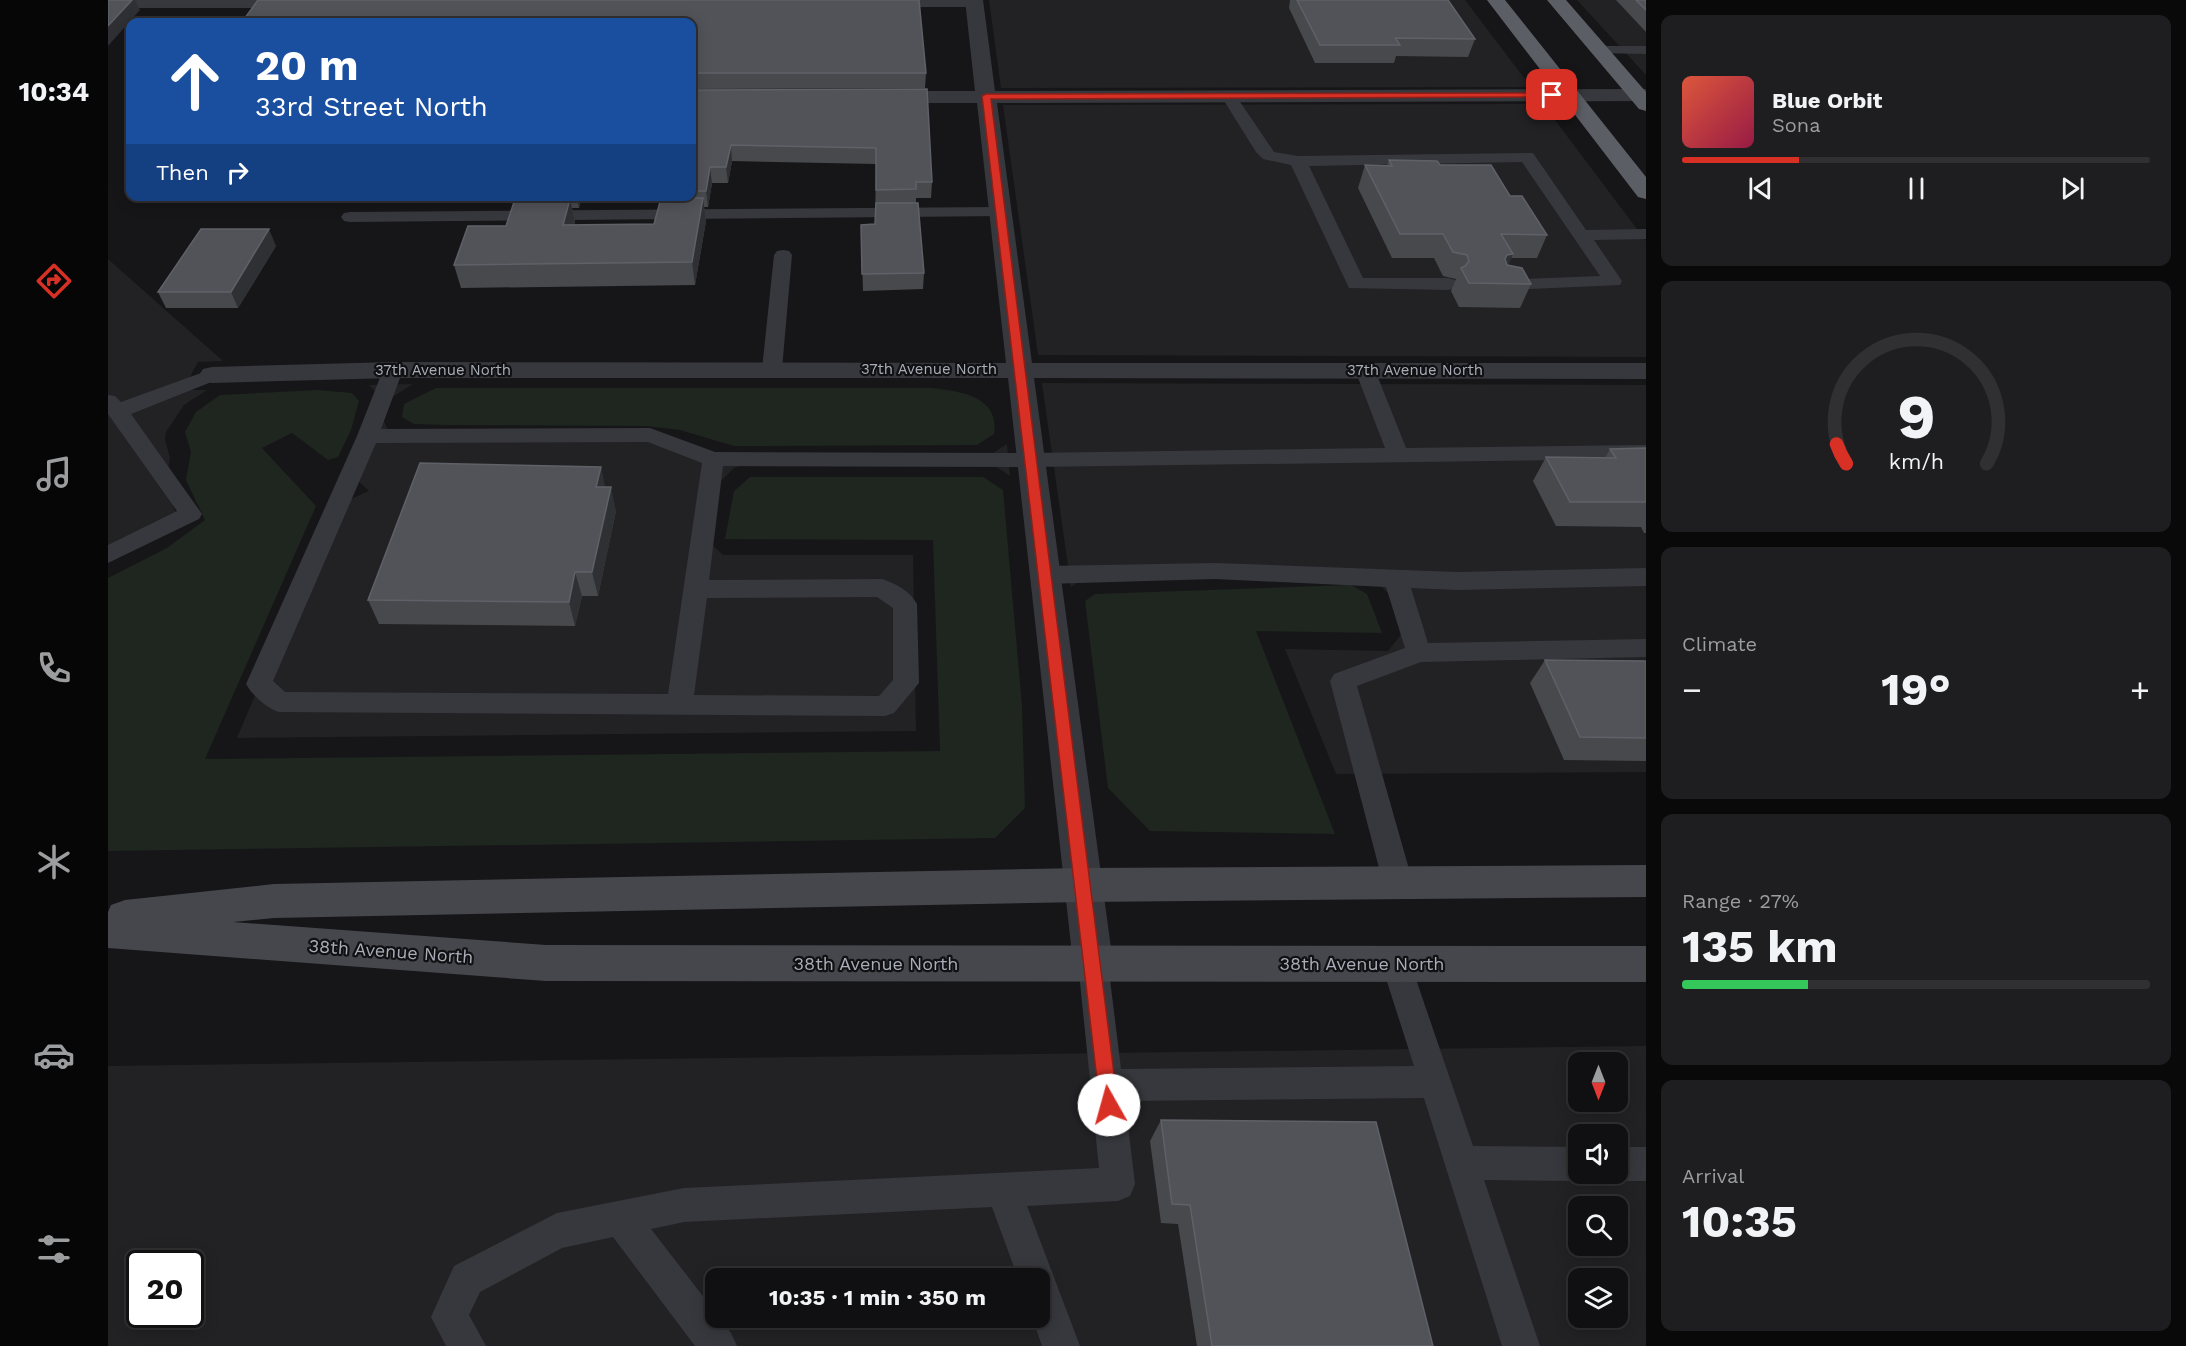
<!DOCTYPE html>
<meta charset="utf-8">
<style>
:root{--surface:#101012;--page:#1e1e20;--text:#f1f3f6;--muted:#9c9d9f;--line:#303032;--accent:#d93025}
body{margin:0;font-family:"Work Sans",sans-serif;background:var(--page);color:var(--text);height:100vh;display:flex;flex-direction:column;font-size:22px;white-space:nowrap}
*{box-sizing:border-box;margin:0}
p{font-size:20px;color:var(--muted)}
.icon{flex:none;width:33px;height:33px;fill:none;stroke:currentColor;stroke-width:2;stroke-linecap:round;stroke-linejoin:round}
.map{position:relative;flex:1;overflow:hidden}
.side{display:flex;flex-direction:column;gap:15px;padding:15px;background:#09090a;width:540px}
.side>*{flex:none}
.guide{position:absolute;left:18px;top:18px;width:570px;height:183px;border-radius:12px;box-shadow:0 3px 15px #0003,0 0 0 2px var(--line);background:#1a4fa0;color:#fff;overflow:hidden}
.needle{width:39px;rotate:180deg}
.fabs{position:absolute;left:1460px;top:1052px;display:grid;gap:12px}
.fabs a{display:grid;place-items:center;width:60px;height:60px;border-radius:12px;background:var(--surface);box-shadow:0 3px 15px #0003,0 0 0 2px var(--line);font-size:30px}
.speed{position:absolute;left:18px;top:1250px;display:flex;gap:12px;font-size:30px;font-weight:700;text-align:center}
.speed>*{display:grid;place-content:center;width:78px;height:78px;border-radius:50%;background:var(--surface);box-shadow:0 3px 15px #0003,0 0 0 2px var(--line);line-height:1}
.speed .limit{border:3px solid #111;border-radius:9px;background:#fff;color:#111}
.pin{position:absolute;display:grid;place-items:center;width:51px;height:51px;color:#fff;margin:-26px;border-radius:12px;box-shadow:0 3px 9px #0006}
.me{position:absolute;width:66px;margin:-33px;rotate:353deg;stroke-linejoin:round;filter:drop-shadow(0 0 4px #0008)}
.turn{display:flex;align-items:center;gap:21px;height:126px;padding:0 30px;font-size:27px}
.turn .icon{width:78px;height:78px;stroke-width:2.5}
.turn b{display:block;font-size:42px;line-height:51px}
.then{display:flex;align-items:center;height:57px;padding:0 30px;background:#0003;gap:12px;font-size:22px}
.big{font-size:45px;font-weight:700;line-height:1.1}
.side .card{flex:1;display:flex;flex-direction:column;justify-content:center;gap:9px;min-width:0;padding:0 21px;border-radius:12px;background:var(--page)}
.side .dial{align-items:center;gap:0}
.dial svg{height:156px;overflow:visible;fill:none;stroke:var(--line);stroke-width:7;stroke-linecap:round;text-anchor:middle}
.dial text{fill:var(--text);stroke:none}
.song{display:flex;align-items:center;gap:18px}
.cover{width:72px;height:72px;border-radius:9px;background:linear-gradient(135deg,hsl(10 70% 55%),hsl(340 70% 35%))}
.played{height:6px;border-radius:3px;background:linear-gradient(90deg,var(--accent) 25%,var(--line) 25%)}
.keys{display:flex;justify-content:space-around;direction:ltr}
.heat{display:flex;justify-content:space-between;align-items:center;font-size:33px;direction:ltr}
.charge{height:9px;border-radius:4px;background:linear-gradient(90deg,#34c759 27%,var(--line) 0)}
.trip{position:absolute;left:597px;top:1268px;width:345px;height:60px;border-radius:12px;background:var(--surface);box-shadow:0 3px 15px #0003,0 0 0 2px var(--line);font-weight:700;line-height:60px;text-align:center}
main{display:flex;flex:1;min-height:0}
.menu{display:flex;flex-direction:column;width:108px;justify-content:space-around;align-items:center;background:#060607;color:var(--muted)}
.menu .icon{width:42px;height:42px}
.menu .current{color:var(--accent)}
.menu b{font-size:27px;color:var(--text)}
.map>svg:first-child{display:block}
.built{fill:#222225;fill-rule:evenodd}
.green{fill:#1e261f}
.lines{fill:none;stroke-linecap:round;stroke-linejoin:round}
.service{fill:#37383d;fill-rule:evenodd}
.minor{fill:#37383d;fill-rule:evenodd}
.secondary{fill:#45474d;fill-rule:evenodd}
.trunk{fill:#5b5e65;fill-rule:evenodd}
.wall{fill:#47494d}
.shaded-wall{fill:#2f3033}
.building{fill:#525359;stroke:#5f6168;stroke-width:1.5}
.route{fill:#d93025;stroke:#8d1f18;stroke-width:1.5}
.labels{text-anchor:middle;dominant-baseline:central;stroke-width:4.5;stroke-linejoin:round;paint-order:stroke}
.far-street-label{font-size:15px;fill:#a8adb8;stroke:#111113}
.street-label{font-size:18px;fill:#a8adb8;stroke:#111113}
</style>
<main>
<nav class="menu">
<b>10:34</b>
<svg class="icon current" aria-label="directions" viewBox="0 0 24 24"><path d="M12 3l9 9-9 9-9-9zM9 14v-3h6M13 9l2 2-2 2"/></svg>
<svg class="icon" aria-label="music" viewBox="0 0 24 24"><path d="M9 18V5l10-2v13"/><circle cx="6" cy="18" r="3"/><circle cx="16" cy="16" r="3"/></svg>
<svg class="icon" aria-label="phone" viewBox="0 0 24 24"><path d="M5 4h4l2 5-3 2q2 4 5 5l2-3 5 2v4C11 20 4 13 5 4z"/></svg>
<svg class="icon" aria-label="climate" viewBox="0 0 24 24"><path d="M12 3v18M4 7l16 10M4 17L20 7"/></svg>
<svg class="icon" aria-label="car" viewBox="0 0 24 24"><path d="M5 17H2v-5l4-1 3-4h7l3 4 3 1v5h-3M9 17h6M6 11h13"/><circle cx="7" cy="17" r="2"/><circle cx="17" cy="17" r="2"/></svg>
<svg class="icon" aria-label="filters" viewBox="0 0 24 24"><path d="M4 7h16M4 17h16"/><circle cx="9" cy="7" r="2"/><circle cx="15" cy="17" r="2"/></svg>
</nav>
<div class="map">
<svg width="1538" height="1346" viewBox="0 0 1538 1346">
<rect width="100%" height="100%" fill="#161618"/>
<path class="built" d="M 881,0 L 1357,0 L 1423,87 L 893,88 Z
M 1469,0 L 1538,0 L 1538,75 Z
M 1435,104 L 1538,241 L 1538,357 L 930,355 L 895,105 Z
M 0,259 L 115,361 L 90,362 L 75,390 L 99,390 L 76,405 L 58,432 L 57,439 L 62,458 L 57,489 L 72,521 L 0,562 Z
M 934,383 L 1538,385 L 1538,772 L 1228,774 L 1177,649 L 1280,651 L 1295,632 L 1280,593 L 1268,581 L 1253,572 L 972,580 L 963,587 Z
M 305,384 L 286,396 L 277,406 L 275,419 L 279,428 L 291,435 L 534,440 L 625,460 L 882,455 L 899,444 L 902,476 L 887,466 L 643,462 L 626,468 L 611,483 L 597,538 L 615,555 L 805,555 L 808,731 L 129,738 L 227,506 L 261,491 L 236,468 L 268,392 L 261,385 Z
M 1538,1046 L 1538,1346 L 0,1346 L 0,1066 ZM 1470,1062 L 1509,1062 L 1509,1101 L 1470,1101 ZM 1470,1134 L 1509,1134 L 1509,1173 L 1470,1173 ZM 1470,1206 L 1509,1206 L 1509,1245 L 1470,1245 ZM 32,1263 L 82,1263 L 82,1314 L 32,1314 ZM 608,1278 L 932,1278 L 932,1317 L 608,1317 ZM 1470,1278 L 1509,1278 L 1509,1317 L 1470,1317 Z"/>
<path class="green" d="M 328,388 L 823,388 C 852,391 892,396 886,434 L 869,445 L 626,446 L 572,430 L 538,426 L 339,425 L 306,424 L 294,417 L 296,404 Z
M 209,390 L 244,393 L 251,401 L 243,430 L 230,457 L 220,460 L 184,433 L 154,448 L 208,506 L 97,759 L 832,751 L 825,540 L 617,539 L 626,491 L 642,477 L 875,477 L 895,490 L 914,706 L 917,808 L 887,838 L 0,851 L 0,578 L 59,548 L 97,520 L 78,480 L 83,452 L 77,432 L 88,412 L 112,395 Z
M 1243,585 L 1259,594 L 1274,633 L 1148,631 L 1227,834 L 1042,831 L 1000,788 L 977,601 L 987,594 Z"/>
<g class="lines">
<path class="service" d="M 0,0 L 184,0 L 190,4 L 183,8 L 0,8 Z
M 772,0 L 872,0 L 874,3 L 867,7 L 777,7 L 770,3 Z
M 1491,46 L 1538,46 L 1538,54 L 1486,53 L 1484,50 L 1486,47 Z
M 1121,91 L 1126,93 L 1166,152 L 1190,156 L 1425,153 L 1478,230 L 1538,229 L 1538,239 L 1486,240 L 1514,281 L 1512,285 L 1398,290 L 1391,288 L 1389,284 L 1391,280 L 1492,276 L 1414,162 L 1201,166 L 1255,278 L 1340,278 L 1347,280 L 1349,284 L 1347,288 L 1340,290 L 1241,288 L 1183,165 L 1155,159 L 1148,152 L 1113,96 Z
M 892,207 L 898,208 L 901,212 L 898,216 L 242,222 L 236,221 L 233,217 L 236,213 L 242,212 Z
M 675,250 L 681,251 L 684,255 L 674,369 L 671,373 L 657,373 L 654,369 L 666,255 L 669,251 Z
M 285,364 L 292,366 L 295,370 L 273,429 L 542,428 L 607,452 L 923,453 L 1277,448 L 1247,370 L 1250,366 L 1264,366 L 1267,370 L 1298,448 L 1538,445 L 1538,459 L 923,467 L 615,466 L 601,580 L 774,579 C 787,583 803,592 809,604 L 811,683 L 786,713 L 777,716 L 171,712 C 158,708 145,696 138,684 L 249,436 L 275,370 L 278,366 ZM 540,442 L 594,463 L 560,694 L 177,692 L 165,681 L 268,443 ZM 769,597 L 785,608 L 785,680 L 771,696 L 586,695 L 599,598 Z
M 104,369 L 111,371 L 114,375 L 111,379 L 23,414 L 94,514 L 91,519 L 0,563 L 0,545 L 69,511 L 0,414 L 0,395 L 7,396 L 13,402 Z
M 1107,563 L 1349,572 L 1538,568 L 1538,586 L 1349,590 L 1303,588 L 1320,643 L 1538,639 L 1538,657 L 1313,662 L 1249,686 L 1305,883 L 1300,892 L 1290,896 L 1280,892 L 1275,883 L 1222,681 L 1226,674 L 1297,648 L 1278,587 L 1107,579 L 937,584 L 929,581 L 925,575 L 929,569 L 937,566 Z
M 985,949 L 996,953 L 1000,963 L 1013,1069 L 1306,1066 L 1273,963 L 1277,953 L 1288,949 L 1299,953 L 1365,1146 L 1470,1147 L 1470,1173 L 1483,1173 L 1482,1176 L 1470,1181 L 1376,1180 L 1432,1346 L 1394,1346 L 1316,1098 L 1017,1101 L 1027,1184 L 1022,1196 L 1010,1201 L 919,1206 L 972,1346 L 934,1346 L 924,1317 L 932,1317 L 932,1278 L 910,1278 L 884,1207 L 576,1222 L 543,1229 L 608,1313 L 608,1317 L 611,1317 L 623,1333 L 629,1346 L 587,1346 L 505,1237 L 454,1248 L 372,1292 L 361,1315 L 378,1346 L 338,1346 L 323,1317 L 346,1266 L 449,1213 L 576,1188 L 991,1168 L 970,963 L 974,953 Z
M 1509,1147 L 1538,1147 L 1538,1181 L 1509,1181 L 1497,1176 L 1496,1173 L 1509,1173 Z"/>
<path class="minor" d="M 857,0 L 875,0 L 887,91 L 1538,89 L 1538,101 L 889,103 L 924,363 L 1538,363 L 1538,379 L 926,378 L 1005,963 L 999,976 L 985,981 L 971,976 L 965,963 L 900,378 L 285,378 L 104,383 L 95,381 L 91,375 L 95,369 L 104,367 L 285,362 L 898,363 L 869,103 L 775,103 L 768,101 L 765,97 L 768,93 L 775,91 L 867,91 Z"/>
<path class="secondary" d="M 1538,865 L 1538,897 L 975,902 L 166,918 L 125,922 L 438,945 L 1538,946 L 1538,982 L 438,981 L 0,948 L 0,912 L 3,905 L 17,900 L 166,884 L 975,868 Z"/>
<path class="trunk" d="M 1379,0 L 1397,0 L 1538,177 L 1538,199 L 1530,197 Z
M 1439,0 L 1458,0 L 1538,92 L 1538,111 L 1531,109 Z"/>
</g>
<path class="wall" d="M 1182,0 L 1340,0 L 1367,39 L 1360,57 L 1288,56 L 1286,63 L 1207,63 L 1181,8 Z
M 1508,0 L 1538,0 L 1538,32 Z
M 584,22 L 818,73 L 817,88 L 584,89 Z
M 819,89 L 824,182 L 823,198 L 808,198 L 808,203 L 816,273 L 815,289 L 755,291 L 753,225 L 767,224 L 768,164 L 624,161 L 620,183 L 604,183 L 600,207 L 596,207 L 598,221 L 587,285 L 353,288 L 346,265 L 398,226 L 415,199 L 414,196 L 474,196 L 471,208 L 464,208 L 467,222 L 466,225 L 546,224 L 558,198 L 558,196 L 584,196 L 584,90 Z
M 1281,160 L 1332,165 L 1402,196 L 1439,235 L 1429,258 L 1403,258 L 1400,265 L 1423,284 L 1412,308 L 1351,307 L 1343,291 L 1348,279 L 1335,276 L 1326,258 L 1284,258 L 1250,188 L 1257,165 L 1279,166 Z
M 208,196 L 258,196 L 257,198 L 208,198 Z
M 168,246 L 130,308 L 58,308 L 50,292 Z
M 1538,448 L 1538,533 L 1536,533 L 1533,527 L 1448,526 L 1425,481 L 1438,457 L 1497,458 L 1502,449 Z
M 497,487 L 508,511 L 490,596 L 474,596 L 467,626 L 271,624 L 260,600 Z
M 1437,660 L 1538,661 L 1538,761 L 1456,760 L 1422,683 Z
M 1053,1120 L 1325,1346 L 1089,1346 L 1070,1224 L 1053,1223 L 1042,1141 Z"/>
<path class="shaded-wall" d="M 24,0 L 27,0 L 32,10 L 0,46 L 0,26 Z
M 623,145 L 624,161 L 620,183 L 618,167 Z
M 602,167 L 604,183 L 600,207 L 598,191 Z
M 468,196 L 474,196 L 471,208 Z
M 595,198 L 598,221 L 587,285 L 584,262 Z
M 462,199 L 467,222 L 460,249 L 455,225 Z
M 161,229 L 168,246 L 130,308 L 123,292 Z
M 1405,254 L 1395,278 L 1389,279 L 1399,255 Z
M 493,467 L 498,491 L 488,487 Z
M 503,487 L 508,511 L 490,596 L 484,572 Z
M 467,572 L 474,596 L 467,626 L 461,602 Z"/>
<path class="building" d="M 0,0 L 24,0 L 0,26 Z
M 150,0 L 811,0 L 818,73 L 584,73 L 584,22 L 134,22 Z
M 1189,0 L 1340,0 L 1367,39 L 1287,38 L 1292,45 L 1212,45 Z
M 1528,0 L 1538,0 L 1538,10 Z
M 819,89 L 824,182 L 808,182 L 808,189 L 768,190 L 768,148 L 623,145 L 618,167 L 602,167 L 598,191 L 584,191 L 584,90 Z
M 1281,160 L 1329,161 L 1332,165 L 1383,165 L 1402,196 L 1414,196 L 1439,235 L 1393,234 L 1405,254 L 1399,255 L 1397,259 L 1399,265 L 1414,268 L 1423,284 L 1361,283 L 1353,268 L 1357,266 L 1361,261 L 1359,255 L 1345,252 L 1335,234 L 1292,234 L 1257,165 L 1284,166 Z
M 553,198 L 595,198 L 584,262 L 346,265 L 360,226 L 398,226 L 407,199 L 462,199 L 455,225 L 546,224 Z
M 768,203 L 810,203 L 816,273 L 754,274 L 753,225 L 767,224 Z
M 93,229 L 161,229 L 123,292 L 50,292 Z
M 1538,448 L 1538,502 L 1462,502 L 1438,457 L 1508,458 L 1502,449 Z
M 312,463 L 493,467 L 488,487 L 503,487 L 484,572 L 467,572 L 461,602 L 260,600 Z
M 1437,660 L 1538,661 L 1538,738 L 1472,737 Z
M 1053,1120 L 1268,1122 L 1325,1346 L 1104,1346 L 1082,1205 L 1064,1204 Z"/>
<path class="route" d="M 1444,93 L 1447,93 L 1447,97 L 883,99 L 1010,1105 L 1007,1111 L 1001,1113 L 995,1111 L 992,1105 L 874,96 L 878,94 Z"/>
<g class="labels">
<g class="far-street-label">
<text x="821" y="369">37th Avenue North</text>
<text x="335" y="370">37th Avenue North</text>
<text x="1307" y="370">37th Avenue North</text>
</g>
<g class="street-label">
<text transform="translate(283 951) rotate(4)">38th Avenue North</text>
<text x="768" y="963">38th Avenue North</text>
<text x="1254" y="963">38th Avenue North</text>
</g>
</g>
</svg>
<div class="fabs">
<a><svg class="needle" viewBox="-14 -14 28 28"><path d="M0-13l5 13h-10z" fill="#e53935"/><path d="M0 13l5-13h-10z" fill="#9c9d9f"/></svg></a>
<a><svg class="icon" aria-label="sound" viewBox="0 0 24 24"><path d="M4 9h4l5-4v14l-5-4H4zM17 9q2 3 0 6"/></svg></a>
<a><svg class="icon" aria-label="search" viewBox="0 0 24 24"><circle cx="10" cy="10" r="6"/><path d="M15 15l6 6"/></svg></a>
<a><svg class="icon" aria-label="layers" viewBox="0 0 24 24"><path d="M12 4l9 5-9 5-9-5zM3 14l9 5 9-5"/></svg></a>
</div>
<div class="speed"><div class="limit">20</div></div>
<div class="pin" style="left:1444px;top:95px;background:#d93025"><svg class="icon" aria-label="arrive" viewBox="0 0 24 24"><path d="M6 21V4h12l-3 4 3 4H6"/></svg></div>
<svg class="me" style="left:1001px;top:1105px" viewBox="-20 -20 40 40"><circle r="19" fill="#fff"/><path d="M0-13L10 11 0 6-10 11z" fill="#d93025"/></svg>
<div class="trip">10:35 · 1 min · 350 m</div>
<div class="guide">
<div class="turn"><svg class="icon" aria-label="ahead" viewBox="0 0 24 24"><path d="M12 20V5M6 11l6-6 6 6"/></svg><div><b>20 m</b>33rd Street North</div></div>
<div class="then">Then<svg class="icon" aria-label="right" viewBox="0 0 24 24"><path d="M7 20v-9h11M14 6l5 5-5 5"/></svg></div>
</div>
</div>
<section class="side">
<div class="card">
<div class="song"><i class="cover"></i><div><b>Blue Orbit</b><p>Sona</p></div></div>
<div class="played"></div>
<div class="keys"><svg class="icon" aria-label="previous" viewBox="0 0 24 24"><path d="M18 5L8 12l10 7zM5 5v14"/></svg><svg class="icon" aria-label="pause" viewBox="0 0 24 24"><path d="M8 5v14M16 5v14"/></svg><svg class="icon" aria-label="next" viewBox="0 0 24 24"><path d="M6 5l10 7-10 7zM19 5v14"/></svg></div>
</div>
<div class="card dial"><svg viewBox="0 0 100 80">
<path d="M14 69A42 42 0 1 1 86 69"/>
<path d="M14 69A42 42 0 0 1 9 59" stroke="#d93025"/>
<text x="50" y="56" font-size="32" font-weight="700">9</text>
<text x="50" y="72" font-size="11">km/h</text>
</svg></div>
<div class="card"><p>Climate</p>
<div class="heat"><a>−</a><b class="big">19°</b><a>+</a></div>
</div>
<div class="card"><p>Range · 27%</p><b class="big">135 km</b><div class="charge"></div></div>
<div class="card"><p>Arrival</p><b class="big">10:35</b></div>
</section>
</main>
